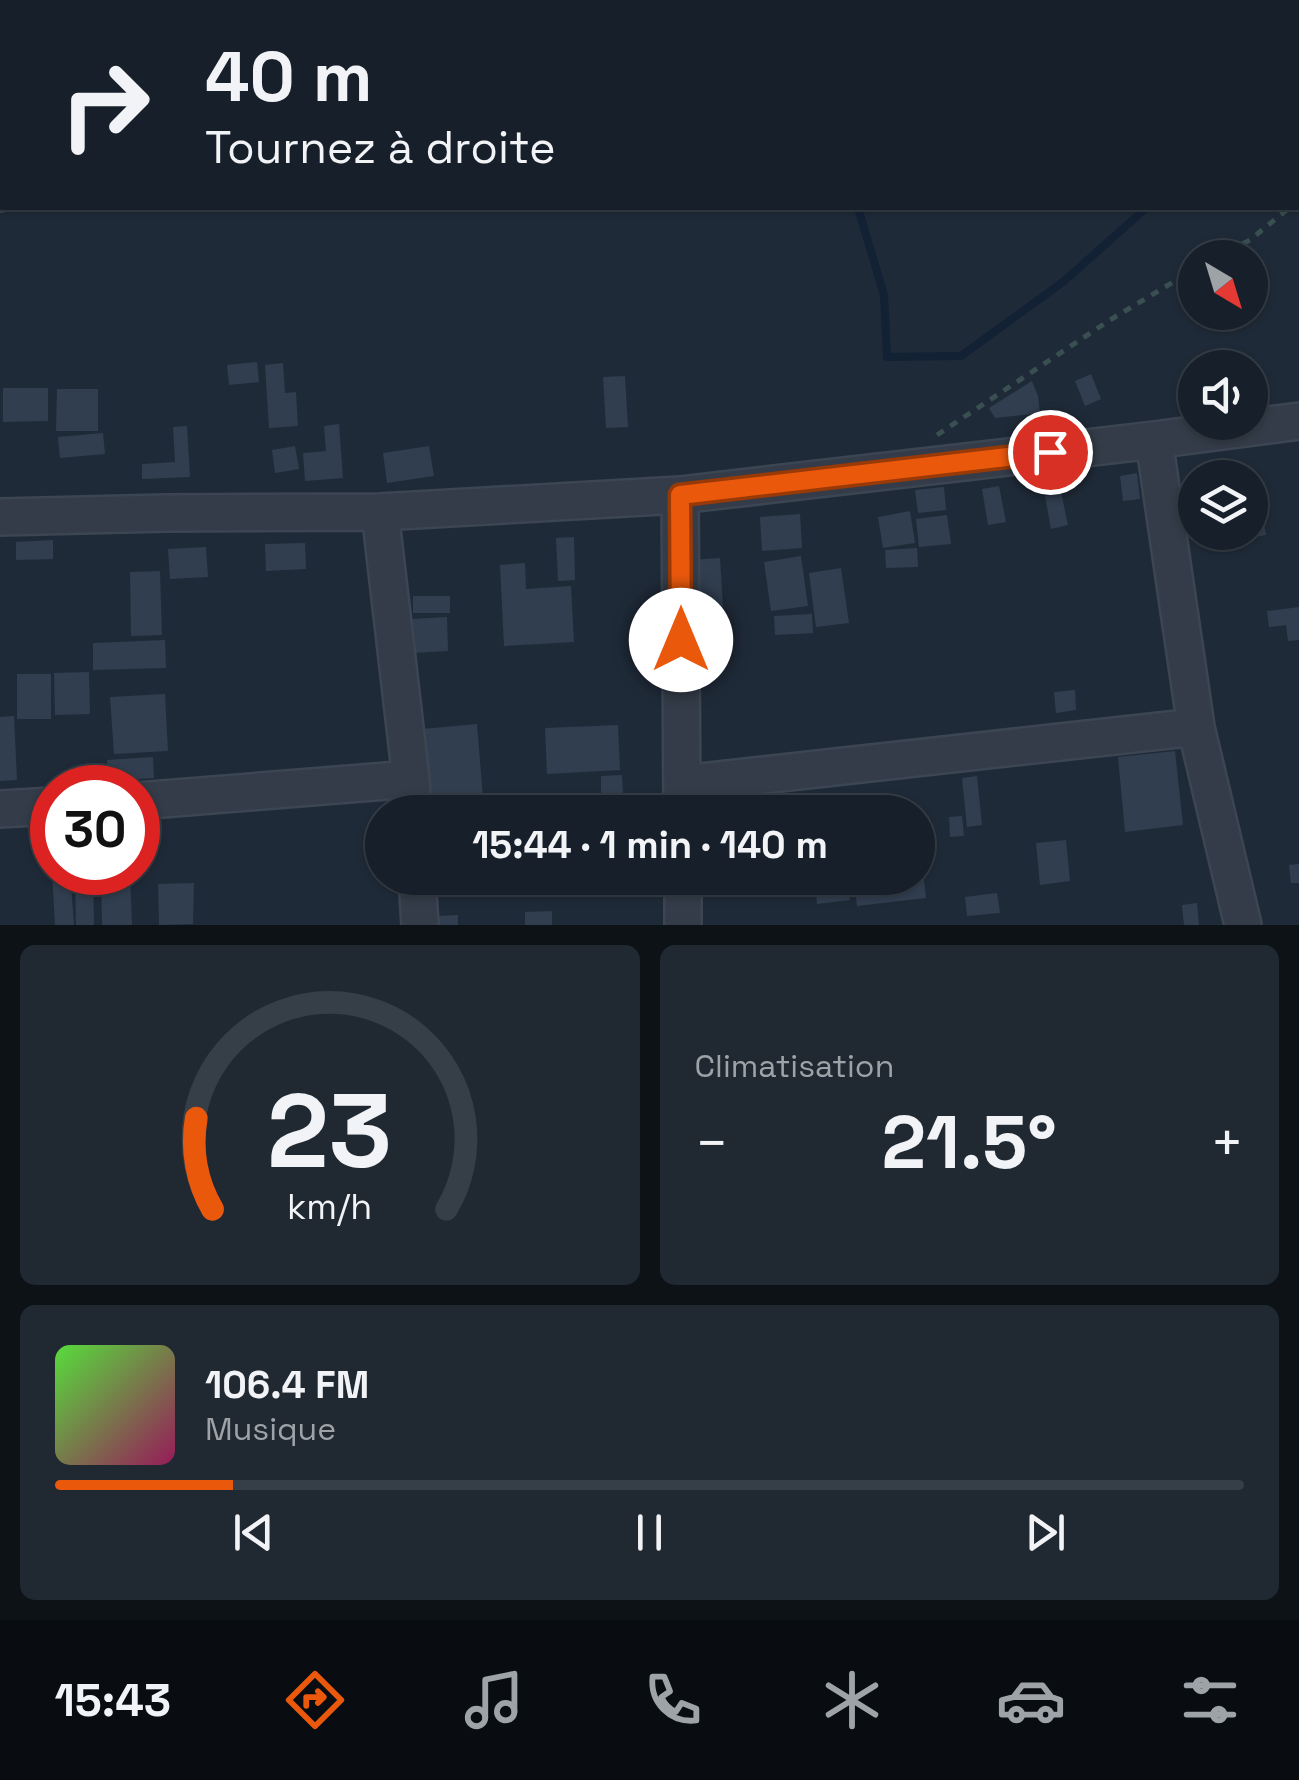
<!DOCTYPE html>
<html lang="fr">
<meta charset="utf-8">
<style>
:root{--surface:#17202a;--page:#202832;--text:#f1f3f6;--muted:#9ea3a8;--line:#363e47;--accent:#ea580c}
body{margin:0;font-family:"Space Grotesk",sans-serif;background:var(--page);color:var(--text);height:100vh;display:flex;flex-direction:column;font-size:38px;white-space:nowrap}
*{box-sizing:border-box;margin:0}
p{font-size:32px;color:var(--muted)}
.icon{flex:none;width:55px;height:55px;fill:none;stroke:currentColor;stroke-width:2;stroke-linecap:round;stroke-linejoin:round}
.map{position:relative;height:925px;overflow:hidden}
.sheet{display:flex;flex-direction:column;gap:20px;padding:20px;background:#0d1217;flex:1}
.sheet>*{flex:none}
.hud{position:absolute;left:0px;top:0px;width:1300px;height:210px;box-shadow:0 2px 8px #0004,0 0 0 2px var(--line);background:#17202a;color:var(--text);overflow:hidden}
.needle{width:65px;rotate:142deg}
.tools{position:absolute;left:1178px;top:240px;display:grid;gap:20px}
.tools a{display:grid;place-items:center;width:90px;height:90px;border-radius:50%;background:var(--surface);box-shadow:0 2px 8px #0004,0 0 0 2px var(--line);font-size:50px}
.speed{position:absolute;left:30px;top:765px;display:flex;gap:20px;font-size:50px;font-weight:700;text-align:center}
.speed>*{display:grid;place-content:center;width:130px;height:130px;border-radius:50%;background:var(--surface);box-shadow:0 2px 8px #0004,0 0 0 2px var(--line);line-height:1}
.speed .limit{border:15px solid #d22;background:#fff;color:#111}
.pin{position:absolute;display:grid;place-items:center;width:85px;height:85px;color:#fff;margin:-42px;border:5px solid #fff;border-radius:50%;box-shadow:0 2px 10px #0007}
.me{position:absolute;width:110px;margin:-55px;rotate:0deg;stroke-linejoin:round;filter:drop-shadow(0 0 8px #0008)}
.turn{display:flex;align-items:center;gap:35px;height:210px;padding:0 40px;font-size:45px}
.turn .icon{width:130px;height:130px;stroke-width:2.5}
.turn b{display:block;font-size:70px;line-height:85px}
.big{font-size:75px;font-weight:700;line-height:1.1}
.sheet .tile{flex:1;display:flex;flex-direction:column;justify-content:center;gap:15px;min-width:0;padding:0 35px;border-radius:15px;background:var(--page)}
.sheet .dial{align-items:center;gap:0}
.dial svg{height:260px;overflow:visible;fill:none;stroke:var(--line);stroke-width:7;stroke-linecap:round;text-anchor:middle}
.dial text{fill:var(--text);stroke:none}
.song{display:flex;align-items:center;gap:30px}
.cover{width:120px;height:120px;border-radius:15px;background:linear-gradient(135deg,hsl(110 70% 55%),hsl(330 70% 35%))}
.played{height:10px;border-radius:5px;background:linear-gradient(90deg,var(--accent) 15%,var(--line) 15%)}
.keys{display:flex;justify-content:space-around;direction:ltr}
.heat{display:flex;justify-content:space-between;align-items:center;font-size:55px;direction:ltr}
.sheet .tiles{flex:1;display:grid;gap:20px;grid-template-columns:1fr 1fr}
.tile:last-child{grid-column:span 2}
.trip{position:absolute;left:365px;top:795px;width:570px;height:100px;border-radius:50px;background:var(--surface);box-shadow:0 2px 8px #0004,0 0 0 2px var(--line);font-weight:700;line-height:100px;text-align:center}
.dock{display:flex;height:160px;justify-content:space-around;align-items:center;background:#090d11;color:var(--muted)}
.dock .icon{width:70px;height:70px}
.dock .selected{color:var(--accent)}
.dock b{font-size:45px;color:var(--text)}
.map>svg:first-child{display:block}
.lines{fill:none;stroke-linecap:round;stroke-linejoin:round}
.stream{stroke:#132135;stroke-width:8}
.building{fill:#313e4f}
.minor-casing{stroke:#3c4552;stroke-width:40}
.major-casing{stroke:#3c4552;stroke-width:48}
.path{stroke:#3a4f51;stroke-width:5;stroke-dasharray:8 8;stroke-linecap:butt}
.minor{stroke:#333c48;stroke-width:35}
.major{stroke:#515b68;stroke-width:42}
.route-casing{stroke:#983908;stroke-width:25}
.route{stroke:#ea580c;stroke-width:18}
</style>
<div class="map">
<svg width="1299" height="925" viewBox="0 0 1299 925">
<rect width="100%" height="100%" fill="#1f2a38"/>
<g class="lines">
<path class="stream" d="M 702,2 L 702,0
M 1298,30 L 1299,28
M 858,208 L 884,295 L 887,357 L 961,356 L 1063,282 L 1146,208"/>
</g>
<path class="building" d="M 257,362 L 259,382 L 229,385 L 227,365 Z
M 283,363 L 285,393 L 296,392 L 298,426 L 269,428 L 265,365 Z
M 1091,374 L 1101,399 L 1085,406 L 1075,381 Z
M 625,376 L 628,427 L 606,428 L 603,377 Z
M 1032,381 L 1038,396 L 1040,413 L 995,418 L 989,408 Z
M 3,388 L 48,388 L 48,421 L 3,422 Z
M 57,389 L 98,389 L 98,431 L 56,431 Z
M 339,424 L 343,478 L 305,481 L 303,453 L 326,451 L 324,426 Z
M 187,426 L 190,477 L 142,479 L 142,464 L 175,462 L 173,427 Z
M 103,433 L 105,454 L 60,458 L 58,437 Z
M 295,446 L 299,469 L 275,473 L 272,450 Z
M 429,446 L 434,476 L 387,483 L 383,453 Z
M 1048,472 L 1058,473 L 1057,486 L 1047,486 Z
M 1137,473 L 1140,499 L 1123,501 L 1120,476 Z
M 1044,476 L 1045,486 L 1028,488 L 1027,477 Z
M 999,486 L 1006,522 L 988,525 L 982,489 Z
M 944,487 L 946,510 L 918,513 L 915,490 Z
M 1061,492 L 1068,525 L 1051,529 L 1045,496 Z
M 910,511 L 915,543 L 883,548 L 878,517 Z
M 800,514 L 802,548 L 762,551 L 760,517 Z
M 947,515 L 951,544 L 919,547 L 916,519 Z
M 1263,517 L 1266,535 L 1220,543 L 1219,532 L 1250,532 L 1250,519 Z
M 574,537 L 575,580 L 558,581 L 556,538 Z
M 53,540 L 53,559 L 16,560 L 16,542 Z
M 305,543 L 306,569 L 266,571 L 265,544 Z
M 206,547 L 208,577 L 170,579 L 168,549 Z
M 917,548 L 918,567 L 886,568 L 885,550 Z
M 801,556 L 808,606 L 771,611 L 764,562 Z
M 720,558 L 724,625 L 695,626 L 690,560 Z
M 525,563 L 526,589 L 571,586 L 574,642 L 504,646 L 500,565 Z
M 841,568 L 849,623 L 816,627 L 809,573 Z
M 160,571 L 162,635 L 131,636 L 130,572 Z
M 413,596 L 450,596 L 450,613 L 413,613 Z
M 1299,607 L 1299,640 L 1288,641 L 1286,625 L 1269,627 L 1267,611 Z
M 812,614 L 813,633 L 775,635 L 774,616 Z
M 447,617 L 448,651 L 413,653 L 412,619 Z
M 728,627 L 729,645 L 694,647 L 693,630 Z
M 165,640 L 166,668 L 93,670 L 93,643 Z
M 89,672 L 90,714 L 55,715 L 54,673 Z
M 17,674 L 51,674 L 51,719 L 17,719 Z
M 1075,690 L 1076,710 L 1056,713 L 1054,692 Z
M 165,694 L 168,751 L 114,754 L 110,697 Z
M 14,716 L 17,780 L 0,781 L 0,717 Z
M 477,724 L 483,798 L 428,803 L 422,729 Z
M 618,725 L 620,770 L 547,774 L 545,728 Z
M 1175,751 L 1183,825 L 1125,832 L 1118,757 Z
M 153,757 L 154,778 L 108,781 L 107,760 Z
M 622,775 L 623,794 L 601,794 L 601,776 Z
M 977,776 L 982,825 L 967,827 L 962,778 Z
M 962,816 L 964,836 L 950,837 L 949,817 Z
M 1066,840 L 1070,881 L 1040,885 L 1036,843 Z
M 1299,864 L 1299,883 L 1291,883 L 1289,865 Z
M 923,871 L 926,898 L 857,906 L 855,891 L 907,885 L 906,878 L 918,878 L 918,872 Z
M 52,872 L 70,872 L 74,925 L 55,925 Z
M 75,872 L 93,872 L 94,925 L 76,925 Z
M 101,872 L 130,872 L 132,925 L 102,925 Z
M 722,878 L 782,878 L 782,881 L 723,887 Z
M 194,883 L 193,924 L 159,925 L 158,884 Z
M 849,888 L 850,900 L 817,904 L 816,892 Z
M 997,893 L 1000,913 L 967,916 L 965,897 Z
M 1197,903 L 1199,925 L 1184,925 L 1182,905 Z
M 552,911 L 552,925 L 525,925 L 525,912 Z
M 458,915 L 458,925 L 438,925 L 438,916 Z"/>
<g class="lines">
<defs>
<path id="minor" d="M 680,495 L 682,812
M 380,512 L 411,779
M 0,517 L 166,513 L 380,512 L 680,495 L 1154,440 L 1299,421
M 1196,727 L 1243,925
M 682,784 L 1196,727 L 1154,440
M 138,801 L 411,779 L 413,812
M 0,809 L 52,806
M 417,878 L 420,925
M 683,878 L 683,925"/>
<path id="major" d="M 141,2 L 143,0
M 0,189 L 2,186"/>
</defs>
<use href="#minor" class="minor-casing"/>
<use href="#major" class="major-casing"/>
<path class="path" d="M 1298,199 L 1299,195
M 1214,258 L 1250,240 L 1289,208
M 937,435 L 1110,320 L 1195,269"/>
<use href="#minor" class="minor"/>
<use href="#major" class="major"/>
</g>
<g class="lines">
<defs>
<path id="route" d="M 681,640 L 680,495 L 1050,452"/>
</defs>
<use href="#route" class="route-casing"/>
<use href="#route" class="route"/>
</g>
</svg>
<div class="tools">
<a><svg class="needle" viewBox="-14 -14 28 28"><path d="M0-13l5 13h-10z" fill="#e53935"/><path d="M0 13l5-13h-10z" fill="#9ea3a8"/></svg></a>
<a><svg class="icon" aria-label="sound" viewBox="0 0 24 24"><path d="M4 9h4l5-4v14l-5-4H4zM17 9q2 3 0 6"/></svg></a>
<a><svg class="icon" aria-label="layers" viewBox="0 0 24 24"><path d="M12 4l9 5-9 5-9-5zM3 14l9 5 9-5"/></svg></a>
</div>
<div class="speed"><div class="limit">30</div></div>
<div class="pin" style="left:1050px;top:452px;background:#d93025"><svg class="icon" aria-label="arrive" viewBox="0 0 24 24"><path d="M6 21V4h12l-3 4 3 4H6"/></svg></div>
<svg class="me" style="left:681px;top:640px" viewBox="-20 -20 40 40"><circle r="19" fill="#fff"/><path d="M0-13L10 11 0 6-10 11z" fill="#ea580c"/></svg>
<div class="trip">15:44 · 1 min · 140 m</div>
<div class="hud">
<div class="turn"><svg class="icon" aria-label="right" viewBox="0 0 24 24"><path d="M7 20v-9h11M14 6l5 5-5 5"/></svg><div><b>40 m</b>Tournez à droite</div></div>
</div>
</div>
<section class="sheet">
<div class="tiles">
<div class="tile dial"><svg viewBox="0 0 100 80">
<path d="M14 69A42 42 0 1 1 86 69"/>
<path d="M14 69A42 42 0 0 1 9 41" stroke="#ea580c"/>
<text x="50" y="56" font-size="32" font-weight="700">23</text>
<text x="50" y="72" font-size="11">km/h</text>
</svg></div>
<div class="tile"><p>Climatisation</p>
<div class="heat"><a>−</a><b class="big">21.5°</b><a>+</a></div>
</div>
<div class="tile">
<div class="song"><i class="cover"></i><div><b>106.4 FM</b><p>Musique</p></div></div>
<div class="played"></div>
<div class="keys"><svg class="icon" aria-label="previous" viewBox="0 0 24 24"><path d="M18 5L8 12l10 7zM5 5v14"/></svg><svg class="icon" aria-label="pause" viewBox="0 0 24 24"><path d="M8 5v14M16 5v14"/></svg><svg class="icon" aria-label="next" viewBox="0 0 24 24"><path d="M6 5l10 7-10 7zM19 5v14"/></svg></div>
</div>
</div>
</section>
<nav class="dock">
<b>15:43</b>
<svg class="icon selected" aria-label="directions" viewBox="0 0 24 24"><path d="M12 3l9 9-9 9-9-9zM9 14v-3h6M13 9l2 2-2 2"/></svg>
<svg class="icon" aria-label="music" viewBox="0 0 24 24"><path d="M9 18V5l10-2v13"/><circle cx="6" cy="18" r="3"/><circle cx="16" cy="16" r="3"/></svg>
<svg class="icon" aria-label="phone" viewBox="0 0 24 24"><path d="M5 4h4l2 5-3 2q2 4 5 5l2-3 5 2v4C11 20 4 13 5 4z"/></svg>
<svg class="icon" aria-label="climate" viewBox="0 0 24 24"><path d="M12 3v18M4 7l16 10M4 17L20 7"/></svg>
<svg class="icon" aria-label="car" viewBox="0 0 24 24"><path d="M5 17H2v-5l4-1 3-4h7l3 4 3 1v5h-3M9 17h6M6 11h13"/><circle cx="7" cy="17" r="2"/><circle cx="17" cy="17" r="2"/></svg>
<svg class="icon" aria-label="filters" viewBox="0 0 24 24"><path d="M4 7h16M4 17h16"/><circle cx="9" cy="7" r="2"/><circle cx="15" cy="17" r="2"/></svg>
</nav>
